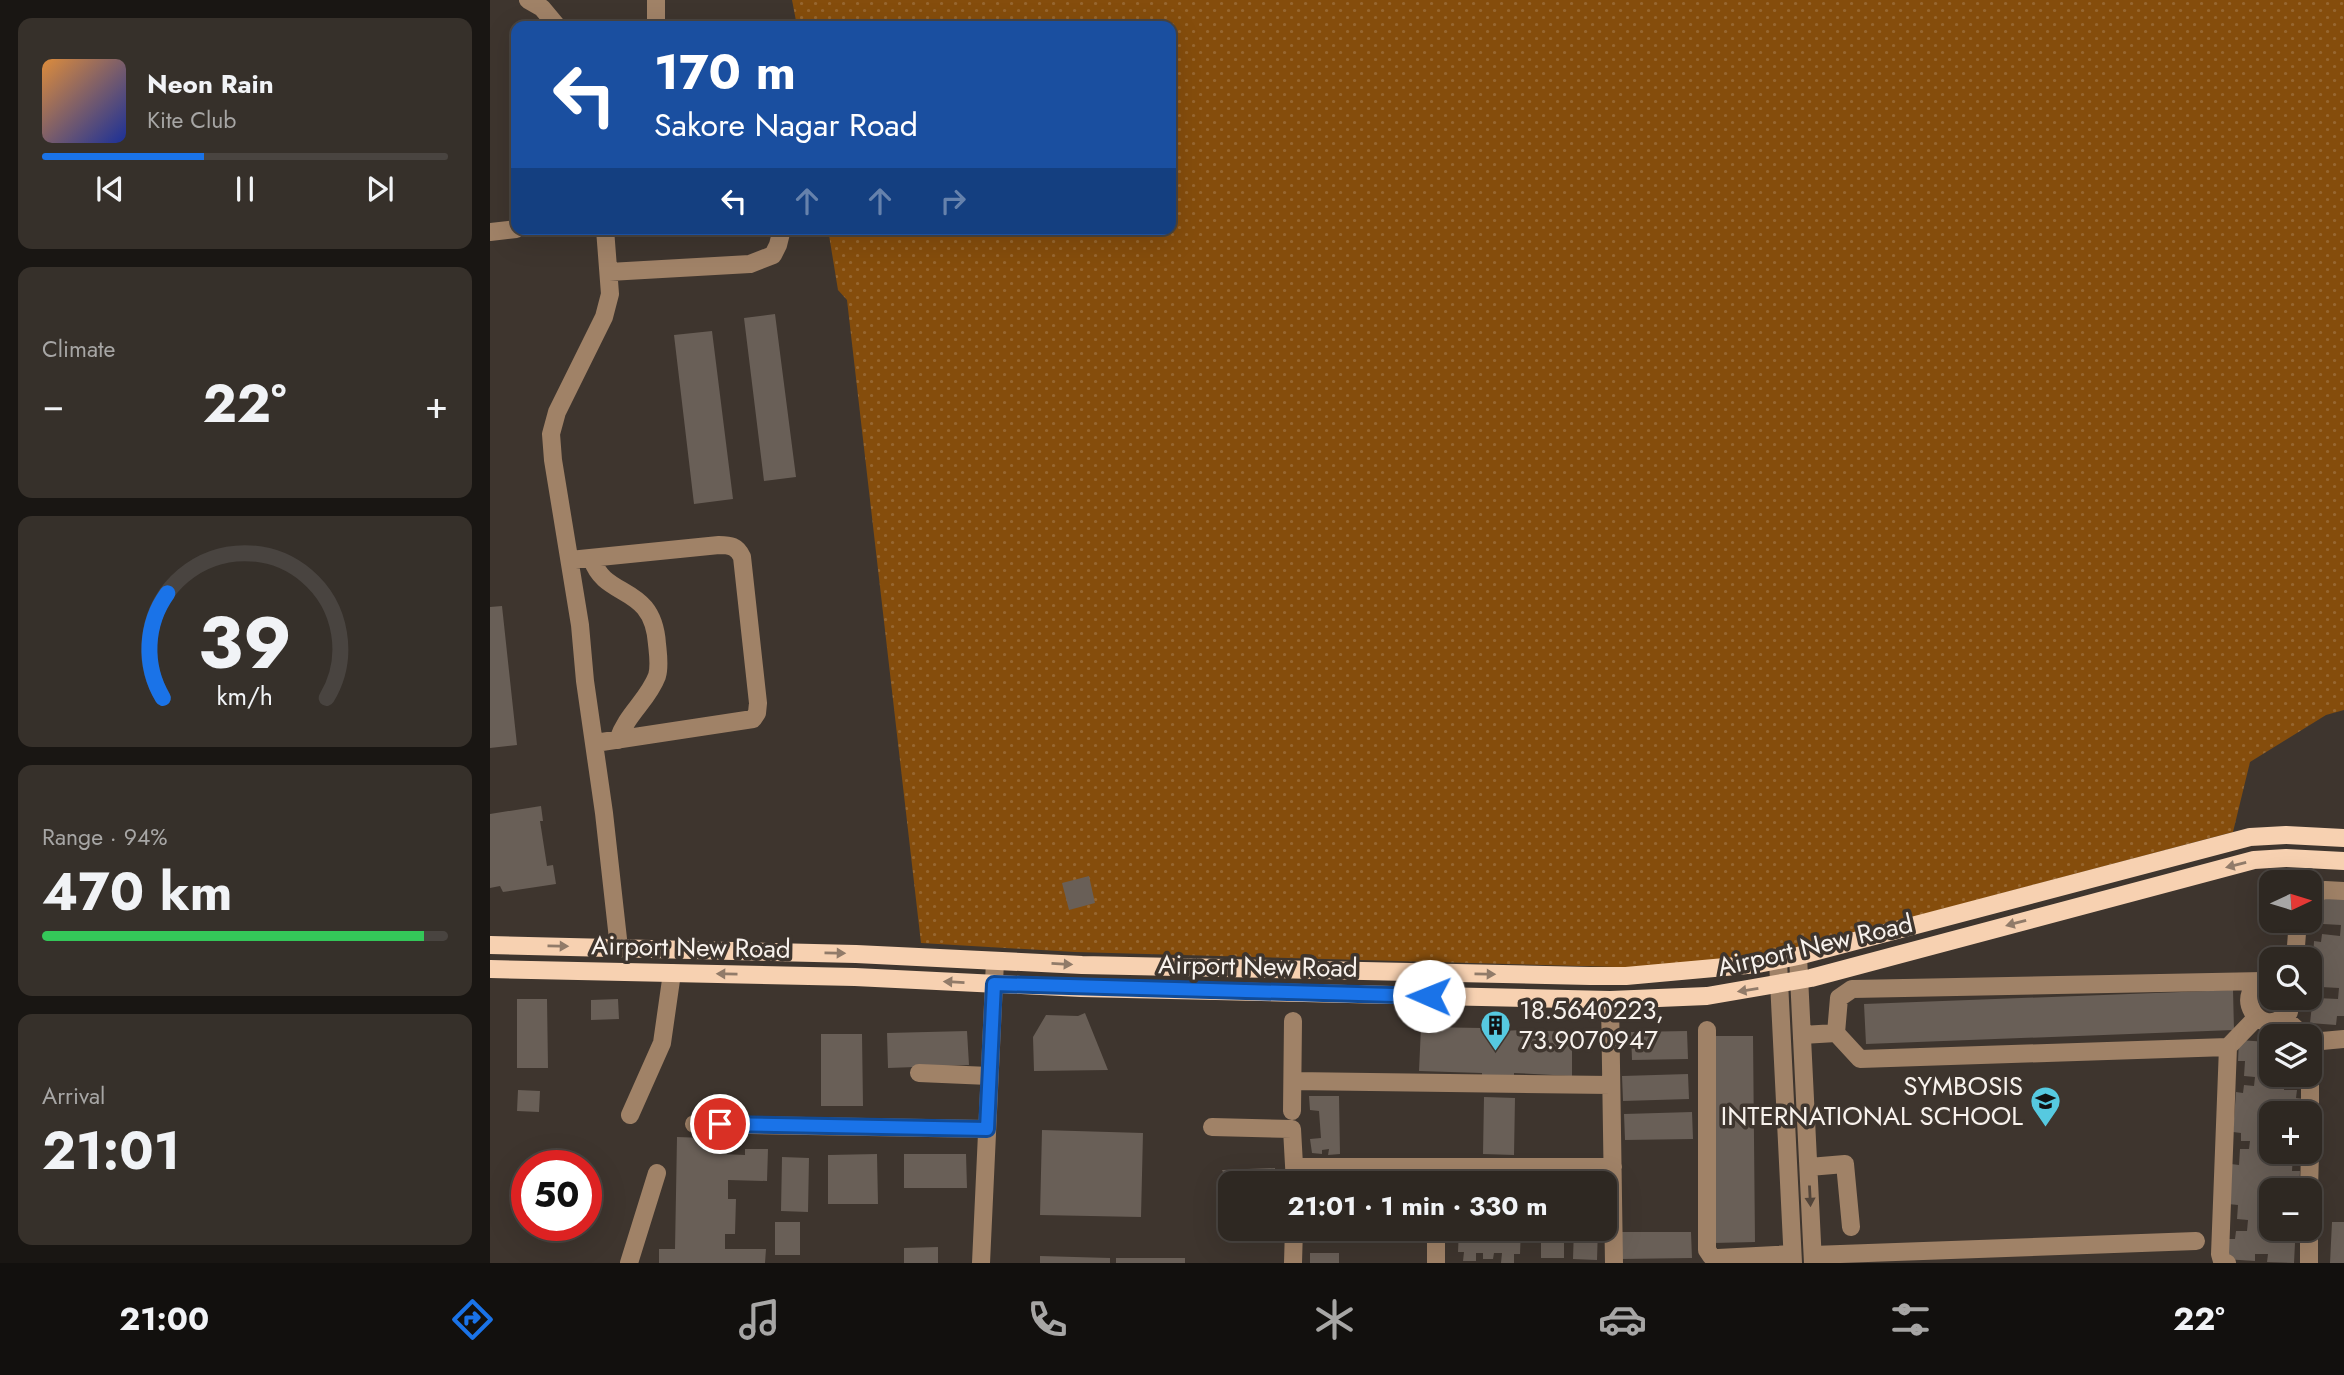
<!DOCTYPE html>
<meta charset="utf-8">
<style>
:root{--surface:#2e2822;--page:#36302a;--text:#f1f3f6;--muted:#a7a6a5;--line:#494440;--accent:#1a73e8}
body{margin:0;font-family:Jost,sans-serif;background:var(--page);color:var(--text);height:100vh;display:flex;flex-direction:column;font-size:26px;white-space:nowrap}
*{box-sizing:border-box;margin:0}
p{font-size:23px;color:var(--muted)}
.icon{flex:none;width:38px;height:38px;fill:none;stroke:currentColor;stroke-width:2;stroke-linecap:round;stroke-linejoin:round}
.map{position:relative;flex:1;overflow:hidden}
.side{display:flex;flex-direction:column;gap:18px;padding:18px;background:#191613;width:490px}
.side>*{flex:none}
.banner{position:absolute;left:21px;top:21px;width:665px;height:214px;border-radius:14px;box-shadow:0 7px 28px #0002,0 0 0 2px var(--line);background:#1a4fa0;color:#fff;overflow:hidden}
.needle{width:46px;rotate:86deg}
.fabs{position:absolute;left:1769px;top:870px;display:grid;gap:14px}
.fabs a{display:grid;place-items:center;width:63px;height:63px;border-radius:14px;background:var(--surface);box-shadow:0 7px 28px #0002,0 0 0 2px var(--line);font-size:35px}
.speed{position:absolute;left:21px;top:1150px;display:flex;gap:14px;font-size:35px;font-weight:700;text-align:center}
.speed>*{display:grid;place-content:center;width:91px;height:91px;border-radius:50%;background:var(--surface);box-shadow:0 7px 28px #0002,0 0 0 2px var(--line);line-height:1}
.speed .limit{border:10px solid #d22;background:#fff;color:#111}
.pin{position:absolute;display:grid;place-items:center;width:60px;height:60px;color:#fff;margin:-30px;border:4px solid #fff;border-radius:50%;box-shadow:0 2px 7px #0007}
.me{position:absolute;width:77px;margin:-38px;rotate:271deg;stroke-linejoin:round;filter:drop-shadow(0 0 5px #0008)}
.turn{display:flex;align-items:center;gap:24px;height:147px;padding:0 28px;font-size:32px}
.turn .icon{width:91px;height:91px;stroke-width:2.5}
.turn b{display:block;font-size:49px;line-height:60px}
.lanes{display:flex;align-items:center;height:66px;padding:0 28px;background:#0003;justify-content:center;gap:35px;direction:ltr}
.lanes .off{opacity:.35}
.big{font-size:52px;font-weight:700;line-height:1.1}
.side .card{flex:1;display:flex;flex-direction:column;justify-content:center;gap:10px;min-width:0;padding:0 24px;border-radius:14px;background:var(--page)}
.side .dial{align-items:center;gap:0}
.dial svg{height:182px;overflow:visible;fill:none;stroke:var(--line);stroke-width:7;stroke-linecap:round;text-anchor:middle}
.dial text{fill:var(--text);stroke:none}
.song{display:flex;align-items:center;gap:21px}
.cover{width:84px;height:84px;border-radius:10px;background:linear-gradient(135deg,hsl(30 70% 55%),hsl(230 70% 35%))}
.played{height:7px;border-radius:4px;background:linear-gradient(90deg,var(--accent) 40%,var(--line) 40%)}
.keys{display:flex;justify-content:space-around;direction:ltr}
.heat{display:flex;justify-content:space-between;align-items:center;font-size:38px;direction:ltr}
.charge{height:10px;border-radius:5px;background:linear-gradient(90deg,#34c759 94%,var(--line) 0)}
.trip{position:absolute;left:728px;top:1171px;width:399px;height:70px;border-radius:14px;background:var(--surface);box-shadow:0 7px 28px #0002,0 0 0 2px var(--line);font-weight:700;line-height:70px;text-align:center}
.tabs{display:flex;height:112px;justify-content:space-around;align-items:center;background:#12100e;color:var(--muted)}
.tabs .icon{width:49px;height:49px}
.tabs .current{color:var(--accent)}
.tabs b{font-size:32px;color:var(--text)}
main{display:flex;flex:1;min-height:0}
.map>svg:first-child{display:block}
.grass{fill:url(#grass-dots)}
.building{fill:#695f57}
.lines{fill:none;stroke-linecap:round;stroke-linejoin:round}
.minor{stroke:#a08267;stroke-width:18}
.major{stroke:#f7d1b1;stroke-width:18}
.oneway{fill:#917b69}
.oneway2{fill:#524439}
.route-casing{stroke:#114b97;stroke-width:18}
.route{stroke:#1a73e8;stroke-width:12}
.labels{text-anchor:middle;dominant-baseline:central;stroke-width:7;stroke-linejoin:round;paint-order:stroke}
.street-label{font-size:26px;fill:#f8f2ed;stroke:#3e352e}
.poi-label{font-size:26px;fill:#f8f2ed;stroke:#3e352e;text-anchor:start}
</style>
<main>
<section class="side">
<div class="card">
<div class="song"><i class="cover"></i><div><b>Neon Rain</b><p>Kite Club</p></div></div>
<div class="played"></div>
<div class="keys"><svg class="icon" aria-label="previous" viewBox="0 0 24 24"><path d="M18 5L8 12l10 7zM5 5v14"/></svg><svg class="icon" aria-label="pause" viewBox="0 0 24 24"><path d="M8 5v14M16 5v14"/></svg><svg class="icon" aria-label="next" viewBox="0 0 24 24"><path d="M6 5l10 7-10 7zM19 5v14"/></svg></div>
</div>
<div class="card"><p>Climate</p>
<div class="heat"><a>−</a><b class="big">22°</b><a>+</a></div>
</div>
<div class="card dial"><svg viewBox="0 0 100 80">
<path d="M14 69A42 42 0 1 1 86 69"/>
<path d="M14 69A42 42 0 0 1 16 23" stroke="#1a73e8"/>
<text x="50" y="56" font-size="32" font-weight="700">39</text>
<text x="50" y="72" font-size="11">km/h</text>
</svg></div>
<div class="card"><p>Range · 94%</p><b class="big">470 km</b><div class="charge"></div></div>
<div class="card"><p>Arrival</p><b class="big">21:01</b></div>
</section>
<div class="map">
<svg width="1854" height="1263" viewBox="0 0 1854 1263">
<defs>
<pattern id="grass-dots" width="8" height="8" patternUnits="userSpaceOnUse" patternTransform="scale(1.75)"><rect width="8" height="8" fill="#854d0c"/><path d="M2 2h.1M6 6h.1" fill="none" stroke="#976730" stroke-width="1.8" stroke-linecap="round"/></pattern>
</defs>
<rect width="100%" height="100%" fill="#3e352e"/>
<path class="grass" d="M 302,0 L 1854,0 L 1854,710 L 1836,715 L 1760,762 L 1743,832 L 1264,959 L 1165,968 L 585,952 L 431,943 L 357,300 L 348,290 L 338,229 L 681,229 L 681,26 L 307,26 Z"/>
<path class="building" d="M 285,314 L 306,477 L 274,481 L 254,318 Z
M 222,331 L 243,499 L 204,504 L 184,335 Z
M 12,606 L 27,745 L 0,748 L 0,607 Z
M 51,806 L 53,821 L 50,821 L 57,866 L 63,865 L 66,884 L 13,892 L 10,886 L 0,888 L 0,814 Z
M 599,876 L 605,903 L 579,910 L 572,883 Z
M 1828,894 L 1854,896 L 1854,1016 L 1847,1016 L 1846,1025 L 1820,1023 L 1822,1005 L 1827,1005 L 1827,998 L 1848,999 L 1849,988 L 1831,987 L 1831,979 L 1822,978 L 1824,941 L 1831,942 L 1832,934 L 1850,936 L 1851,925 L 1833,924 L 1833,914 L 1827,914 Z
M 1743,990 L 1744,1030 L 1376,1044 L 1374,1004 Z
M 27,999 L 57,999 L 58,1068 L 27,1068 Z
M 128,999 L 129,1019 L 101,1020 L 101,1000 Z
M 595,1013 L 618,1070 L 544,1071 L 543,1037 L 556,1015 L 588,1016 Z
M 931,1027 L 992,1028 L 992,1032 L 1032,1030 L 1082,1032 L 1082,1076 L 1024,1073 L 1024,1077 L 992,1077 L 992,1073 L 929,1071 Z
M 477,1031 L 479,1065 L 398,1068 L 397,1033 Z
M 1197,1031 L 1198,1059 L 1142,1060 L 1141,1032 Z
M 331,1034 L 372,1034 L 373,1106 L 331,1106 Z
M 1221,1036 L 1263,1036 L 1265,1242 L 1223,1243 Z
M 1749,1040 L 1778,1042 L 1777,1055 L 1782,1056 L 1782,1074 L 1808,1074 L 1808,1079 L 1795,1078 L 1794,1090 L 1807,1090 L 1806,1098 L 1815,1099 L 1814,1113 L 1782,1113 L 1782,1152 L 1803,1154 L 1802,1171 L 1810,1171 L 1809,1190 L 1782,1190 L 1782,1228 L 1786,1228 L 1786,1233 L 1798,1234 L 1797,1242 L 1805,1243 L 1804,1263 L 1777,1262 L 1778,1254 L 1765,1254 L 1765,1261 L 1734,1259 L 1736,1239 L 1745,1239 L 1746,1231 L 1757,1231 L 1758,1220 L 1747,1219 L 1748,1205 L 1738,1204 L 1741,1164 L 1749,1165 L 1750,1149 L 1759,1149 L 1760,1141 L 1751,1141 L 1751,1133 L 1743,1132 L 1746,1092 L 1753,1093 L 1754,1085 L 1764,1086 L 1765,1077 L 1754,1076 L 1755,1061 L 1748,1061 Z
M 1198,1074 L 1199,1099 L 1133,1101 L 1132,1076 Z
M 28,1090 L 50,1091 L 49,1112 L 27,1111 Z
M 819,1096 L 849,1096 L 850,1154 L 838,1155 L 839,1149 L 832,1150 L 832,1154 L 822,1153 L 820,1139 L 831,1138 L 829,1111 L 820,1110 Z
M 994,1097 L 1025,1098 L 1024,1155 L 993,1154 Z
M 1202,1112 L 1203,1139 L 1135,1140 L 1134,1114 Z
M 552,1130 L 653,1133 L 651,1217 L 550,1215 Z
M 187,1137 L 215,1138 L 215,1148 L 231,1148 L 231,1154 L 255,1155 L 255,1149 L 278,1149 L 277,1181 L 238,1180 L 238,1199 L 246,1199 L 245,1234 L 235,1234 L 235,1249 L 276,1249 L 275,1263 L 169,1263 L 169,1249 L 185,1249 Z
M 387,1154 L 388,1204 L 338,1204 L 338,1155 Z
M 414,1154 L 476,1154 L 477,1188 L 414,1188 Z
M 292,1157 L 319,1158 L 318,1212 L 291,1211 Z
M 785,1168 L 786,1183 L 743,1183 L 743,1180 L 738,1183 L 732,1170 Z
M 285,1222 L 310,1222 L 310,1255 L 285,1255 Z
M 1842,1222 L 1854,1222 L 1854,1263 L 1840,1263 Z
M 969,1228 L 1031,1228 L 1030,1254 L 1024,1254 L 1024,1263 L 1011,1263 L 1012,1253 L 1004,1253 L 1003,1259 L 993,1259 L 993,1253 L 986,1253 L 986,1261 L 973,1261 L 974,1252 L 968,1252 Z
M 1051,1228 L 1074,1228 L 1074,1258 L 1051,1258 Z
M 1084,1228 L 1108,1228 L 1107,1260 L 1083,1259 Z
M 1131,1232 L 1201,1232 L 1202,1258 L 1131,1259 Z
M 448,1247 L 448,1263 L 414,1263 L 414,1248 Z
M 820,1253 L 849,1253 L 849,1263 L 820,1263 Z
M 550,1256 L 620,1258 L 620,1263 L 550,1263 Z
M 626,1258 L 695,1258 L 695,1263 L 626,1263 Z"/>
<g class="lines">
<path class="minor" d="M 38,0 L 52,8 L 67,26
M 166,0 L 166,26
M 115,229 L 120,294 L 114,317 L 67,412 L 61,434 L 63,460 L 90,625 L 95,681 L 114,813 L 129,948
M 0,232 L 26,229
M 119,272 L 260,264 L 283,255 L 288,245 L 292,229
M 102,559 C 115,600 163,583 167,644 C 168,654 170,666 167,676 C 158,700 136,715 128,740
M 80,560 L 229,545 C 240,545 247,546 252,557 L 268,703 L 267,713 L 263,719 L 105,743
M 1820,895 L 1835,890 L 1854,891
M 1308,956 L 1323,1263
M 1805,959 L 1808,920
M 1288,961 L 1303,1263
M 1778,980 C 1738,989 1770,1045 1799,1012 L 1801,998
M 1120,1000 L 1124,1263
M 1794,1018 L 1814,1036
M 1217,1030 L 1217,1250 L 1221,1256 L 1228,1258 L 1302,1254
M 1346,1033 L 1349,998 L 1362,989 L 1773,981
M 1312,1035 L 1346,1033 L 1370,1059 L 1738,1047 L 1730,1254 L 1732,1261 L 1737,1263
M 1820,1041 L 1820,1149
M 1821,1042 L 1854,1039
M 1738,1047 L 1766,1018
M 429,1073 L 499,1076
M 803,1081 L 1121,1085
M 802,1111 L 803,1021
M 140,1115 L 172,1043 L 182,973
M 204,1124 L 497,1129
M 722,1127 L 802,1129 L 805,1183
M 805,1167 L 1123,1167
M 1319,1167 L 1355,1164 L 1361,1227
M 1819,1190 L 1820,1152
M 1323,1255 L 1706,1241
M 139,1263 L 167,1173
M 491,1263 L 505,961
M 803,1263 L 804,1228
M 946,1263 L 946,1228
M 1819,1263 L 1819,1228"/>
<path class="major" d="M 0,945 L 366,954 L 592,965 L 1100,976 L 1136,976 L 1268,964 L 1308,956 L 1760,837 L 1796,835 L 1854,838
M 0,969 L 365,977 L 591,988 L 1120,1000 L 1217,996 L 1321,978 L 1764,860 L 1796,858 L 1854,861"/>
</g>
<defs><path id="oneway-solid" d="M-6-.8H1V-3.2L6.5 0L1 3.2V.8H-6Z" transform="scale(1.75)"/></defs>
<g class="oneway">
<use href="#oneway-solid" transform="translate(1746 865) rotate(166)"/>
<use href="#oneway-solid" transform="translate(1526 923) rotate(165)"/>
<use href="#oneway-solid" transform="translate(68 946) rotate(1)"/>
<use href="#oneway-solid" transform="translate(345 953) rotate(1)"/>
<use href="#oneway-solid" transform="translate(572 964) rotate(3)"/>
<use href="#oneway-solid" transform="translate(237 974) rotate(-179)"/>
<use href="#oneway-solid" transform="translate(995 974) rotate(1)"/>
<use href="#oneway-solid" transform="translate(464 982) rotate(-177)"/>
<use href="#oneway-solid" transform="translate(1258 990) rotate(171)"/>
</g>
<use class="oneway2" href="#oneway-solid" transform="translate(1320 1196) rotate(87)"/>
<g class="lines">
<defs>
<path id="route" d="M 230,1124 L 497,1129 L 504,984 L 939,996"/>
</defs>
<use href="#route" class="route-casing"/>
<use href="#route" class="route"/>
</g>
<defs>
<symbol id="building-pin" viewBox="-11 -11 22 30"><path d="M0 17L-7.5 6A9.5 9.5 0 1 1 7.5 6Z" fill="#56c9e0" stroke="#3e352e"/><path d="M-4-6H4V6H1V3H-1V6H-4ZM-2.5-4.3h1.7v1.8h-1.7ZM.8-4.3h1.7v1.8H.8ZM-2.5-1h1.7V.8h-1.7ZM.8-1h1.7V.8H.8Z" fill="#111"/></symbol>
<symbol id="university-pin" viewBox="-11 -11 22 30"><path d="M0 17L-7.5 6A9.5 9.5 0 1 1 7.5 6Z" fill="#56c9e0" stroke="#3e352e"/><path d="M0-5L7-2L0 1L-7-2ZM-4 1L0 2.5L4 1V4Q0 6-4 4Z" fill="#111"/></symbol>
</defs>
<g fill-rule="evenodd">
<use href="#building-pin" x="988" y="1008" width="35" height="47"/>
<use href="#university-pin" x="1538" y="1084" width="35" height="47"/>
</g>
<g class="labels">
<g class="street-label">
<text transform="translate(1325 945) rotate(-13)">Airport New Road</text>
<text transform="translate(201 947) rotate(1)">Airport New Road</text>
<text transform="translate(768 966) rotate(1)">Airport New Road</text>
</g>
<g class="poi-label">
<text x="1029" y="1010">18.5640223,<tspan x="1029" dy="30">73.9070947</tspan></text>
<text x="1533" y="1086" text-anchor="end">SYMBOSIS<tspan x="1533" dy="30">INTERNATIONAL SCHOOL</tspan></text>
</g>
</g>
</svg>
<div class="fabs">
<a><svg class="needle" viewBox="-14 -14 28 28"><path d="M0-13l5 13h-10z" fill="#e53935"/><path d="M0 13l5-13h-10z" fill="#a7a6a5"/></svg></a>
<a><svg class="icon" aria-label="search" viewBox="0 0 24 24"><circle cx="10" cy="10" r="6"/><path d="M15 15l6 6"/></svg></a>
<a><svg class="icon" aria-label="layers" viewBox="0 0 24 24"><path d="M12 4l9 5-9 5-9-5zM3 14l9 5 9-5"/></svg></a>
<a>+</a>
<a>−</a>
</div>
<div class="speed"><div class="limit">50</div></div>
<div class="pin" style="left:230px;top:1124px;background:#d93025"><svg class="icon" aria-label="arrive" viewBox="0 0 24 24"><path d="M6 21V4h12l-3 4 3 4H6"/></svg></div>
<svg class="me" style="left:939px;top:996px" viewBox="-20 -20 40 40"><circle r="19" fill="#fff"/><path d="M0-13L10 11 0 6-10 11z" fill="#1a73e8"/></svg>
<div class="trip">21:01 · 1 min · 330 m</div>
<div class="banner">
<div class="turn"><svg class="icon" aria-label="left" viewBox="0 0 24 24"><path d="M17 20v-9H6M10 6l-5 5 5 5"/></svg><div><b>170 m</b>Sakore Nagar Road</div></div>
<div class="lanes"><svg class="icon" aria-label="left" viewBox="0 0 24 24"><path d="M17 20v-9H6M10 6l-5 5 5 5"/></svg><svg class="icon off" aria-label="ahead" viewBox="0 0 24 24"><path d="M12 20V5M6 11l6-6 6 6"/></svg><svg class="icon off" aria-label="ahead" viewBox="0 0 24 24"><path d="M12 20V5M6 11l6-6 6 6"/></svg><svg class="icon off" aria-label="right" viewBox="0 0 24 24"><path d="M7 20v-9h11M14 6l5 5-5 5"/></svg></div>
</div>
</div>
</main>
<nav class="tabs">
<b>21:00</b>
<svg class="icon current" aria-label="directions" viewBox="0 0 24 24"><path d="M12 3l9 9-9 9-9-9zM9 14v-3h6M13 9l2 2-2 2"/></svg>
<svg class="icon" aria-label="music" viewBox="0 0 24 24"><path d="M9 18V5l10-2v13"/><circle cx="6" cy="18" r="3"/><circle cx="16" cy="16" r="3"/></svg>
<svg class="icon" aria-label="phone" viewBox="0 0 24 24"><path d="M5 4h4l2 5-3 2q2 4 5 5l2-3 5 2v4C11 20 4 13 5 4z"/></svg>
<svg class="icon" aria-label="climate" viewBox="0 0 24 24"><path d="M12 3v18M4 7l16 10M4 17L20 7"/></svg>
<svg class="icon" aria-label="car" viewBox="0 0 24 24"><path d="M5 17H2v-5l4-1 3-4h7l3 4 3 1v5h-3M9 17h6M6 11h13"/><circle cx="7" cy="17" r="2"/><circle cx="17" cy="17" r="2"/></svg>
<svg class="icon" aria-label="filters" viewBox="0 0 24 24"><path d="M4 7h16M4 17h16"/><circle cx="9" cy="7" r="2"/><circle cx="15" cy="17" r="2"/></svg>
<b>22°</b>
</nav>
